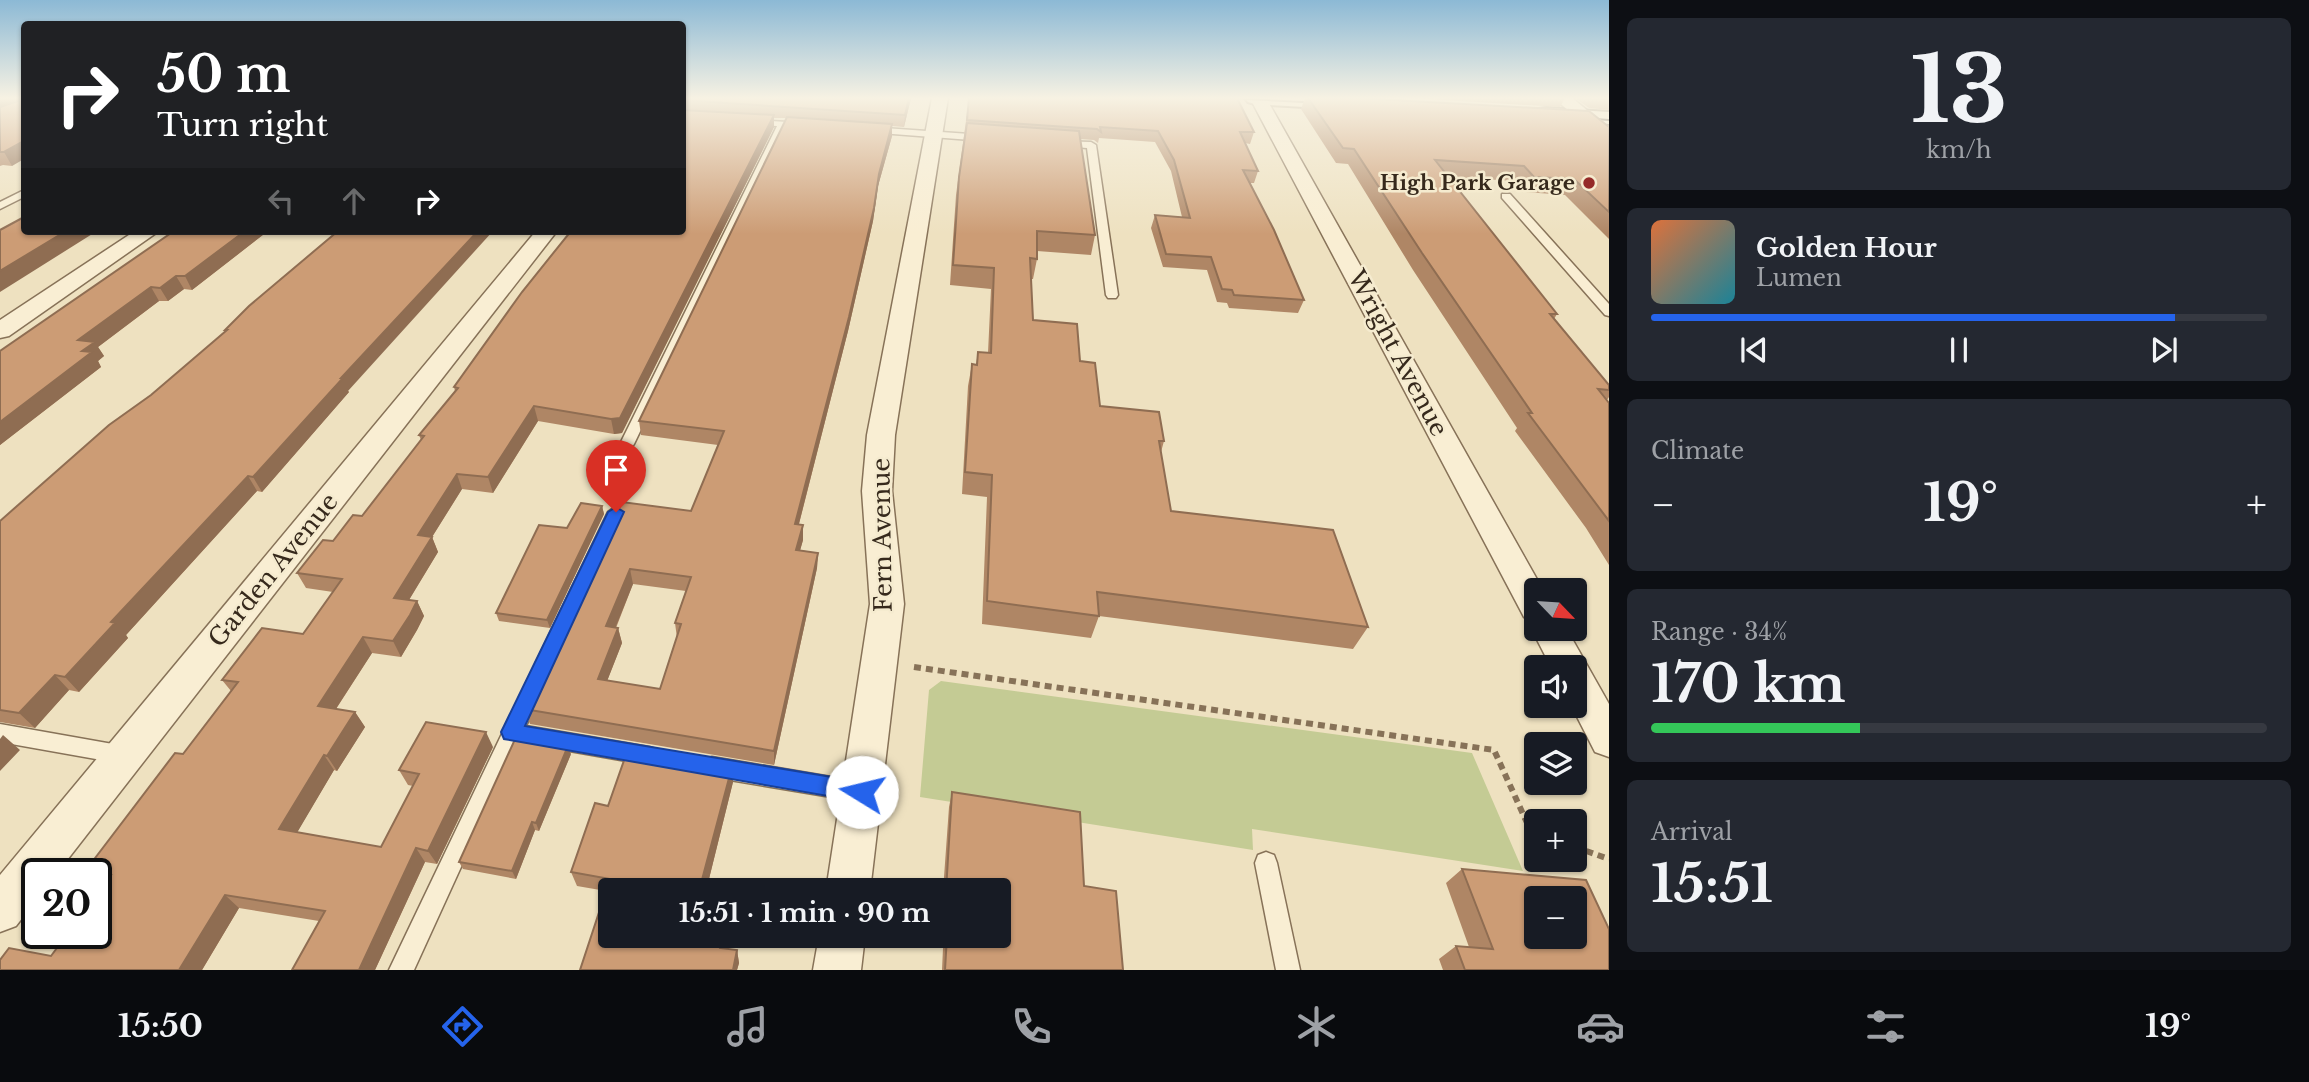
<!DOCTYPE html>
<meta charset="utf-8">
<style>
:root{--surface:#171b24;--page:#242831;--text:#f1f3f6;--muted:#9ea1a6;--line:#363941;--accent:#2563eb}
body{margin:0;font-family:"Libre Baskerville",serif;background:var(--page);color:var(--text);height:100vh;display:flex;flex-direction:column;font-size:26px;white-space:nowrap}
*{box-sizing:border-box;margin:0}
p{font-size:23px;color:var(--muted)}
.icon{flex:none;width:38px;height:38px;fill:none;stroke:currentColor;stroke-width:2;stroke-linecap:round;stroke-linejoin:round}
.map{position:relative;flex:1;overflow:hidden}
.side{display:flex;flex-direction:column;gap:18px;padding:18px;background:#0d0f14;width:700px}
.side>*{flex:none}
.banner{position:absolute;left:21px;top:21px;width:665px;height:214px;border-radius:7px;box-shadow:0 2px 5px #0004;background:#202124;color:#fff;overflow:hidden}
.needle{width:46px;rotate:115deg}
.fabs{position:absolute;left:1524px;top:578px;display:grid;gap:14px}
.fabs a{display:grid;place-items:center;width:63px;height:63px;border-radius:7px;background:var(--surface);box-shadow:0 2px 5px #0004;font-size:35px}
.speed{position:absolute;left:21px;top:858px;display:flex;gap:14px;font-size:35px;font-weight:700;text-align:center}
.speed>*{display:grid;place-content:center;width:91px;height:91px;border-radius:50%;background:var(--surface);box-shadow:0 2px 5px #0004;line-height:1}
.speed .limit{border:4px solid #111;border-radius:10px;background:#fff;color:#111}
.pin{position:absolute;display:grid;place-items:center;width:60px;height:60px;color:#fff;margin:-72px -30px;border-radius:50% 50% 50% 0;rotate:-45deg;box-shadow:0 0 7px #0007}
.pin .icon{rotate:45deg}
.me{position:absolute;width:77px;margin:-38px;rotate:279deg;stroke-linejoin:round;filter:drop-shadow(0 0 5px #0008)}
.turn{display:flex;align-items:center;gap:24px;height:147px;padding:0 21px;font-size:32px}
.turn .icon{width:91px;height:91px;stroke-width:2.5}
.turn b{display:block;font-size:49px;line-height:60px}
.lanes{display:flex;align-items:center;height:66px;padding:0 21px;background:#0003;justify-content:center;gap:35px;direction:ltr}
.lanes .off{opacity:.35}
.big{font-size:52px;font-weight:800;line-height:1.1}
.side .tile{flex:1;display:flex;flex-direction:column;justify-content:center;gap:10px;min-width:0;padding:0 24px;border-radius:10px;background:var(--page)}
.side .dial{align-items:center;gap:0}
.dial b{font-size:91px;line-height:1}
.song{display:flex;align-items:center;gap:21px}
.cover{width:84px;height:84px;border-radius:10px;background:linear-gradient(135deg,hsl(20 70% 55%),hsl(190 70% 35%))}
.played{height:7px;border-radius:4px;background:linear-gradient(90deg,var(--accent) 85%,var(--line) 85%)}
.keys{display:flex;justify-content:space-around;direction:ltr}
.heat{display:flex;justify-content:space-between;align-items:center;font-size:38px;direction:ltr}
.charge{height:10px;border-radius:5px;background:linear-gradient(90deg,#34c759 34%,var(--line) 0)}
.trip{position:absolute;left:598px;top:878px;width:413px;height:70px;border-radius:7px;background:var(--surface);box-shadow:0 2px 5px #0004;font-weight:800;line-height:70px;text-align:center}
.menu{display:flex;height:112px;justify-content:space-around;align-items:center;background:#090b0e;color:var(--muted)}
.menu .icon{width:49px;height:49px}
.menu .active{color:var(--accent)}
.menu b{font-size:32px;color:var(--text)}
main{display:flex;flex:1;min-height:0}
.map>svg:first-child{display:block}
.green{fill:#c4cb94}
.lines{fill:none;stroke-linecap:round;stroke-linejoin:round}
.lane-casing{stroke:#877258;stroke-width:3}
.street-casing{stroke:#877258;stroke-width:3}
.secondary-casing{stroke:#68533b;stroke-width:4}
.path{stroke:#877258;stroke-width:6;stroke-dasharray:7 5;stroke-linecap:butt}
.lane{fill:#f9eed3;fill-rule:evenodd}
.street{fill:#f9eed3;fill-rule:evenodd}
.secondary{fill:#f9eed3;fill-rule:evenodd}
.tram{stroke:#36291c;stroke-width:2}
.wall{fill:#af8665;fill-rule:evenodd}
.shaded-wall{fill:#8f6d52}
.building{fill:#cc9c75;stroke:#8f6d52;stroke-width:2;fill-rule:evenodd}
.route{fill:#2563eb;stroke:#184099;stroke-width:2}
.poi-dot{fill:#952a28;stroke:#f5ebcf;stroke-width:2.5}
.labels{text-anchor:middle;dominant-baseline:central;stroke-width:5;stroke-linejoin:round;paint-order:stroke}
.far-poi-label{font-size:21px;font-weight:bold;fill:#36291c;stroke:#f5ebcf;text-anchor:end}
.street-label{font-size:24px;fill:#36291c;stroke:#f5ebcf}
</style>
<main>
<div class="map">
<svg width="1609" height="970" viewBox="0 0 1609 970">
<rect width="100%" height="100%" fill="#eee1c0"/>
<path class="green" d="M 941,681 L 1472,753 L 1523,871 L 1252,829 L 1253,850 L 920,797 L 929,690 Z"/>
<g class="lines">
<defs>
<path id="lane" d="M 752,120 L 806,123 L 810,126 L 806,129 L 786,127 L 634,444 L 632,447 L 622,447 L 620,444 L 777,126 L 755,125 L 752,124 Z
M 870,127 L 984,135 L 989,138 L 984,141 L 867,132 L 865,130 Z
M 1059,141 L 1091,142 L 1096,145 L 1118,295 L 1116,298 L 1108,298 L 1106,295 L 1087,148 L 1062,146 L 1059,145 Z
M 24,190 L 24,197 L 0,209 L 0,202 Z
M 1502,194 L 1510,194 L 1609,304 L 1609,316 L 1605,315 L 1502,198 Z
M 616,506 L 624,512 L 526,726 L 649,747 L 656,749 L 659,756 L 656,763 L 649,765 L 518,742 L 414,970 L 389,970 L 608,512 Z
M 0,724 L 124,746 L 131,748 L 134,755 L 131,762 L 124,764 L 0,742 Z
M 712,757 L 861,782 L 869,785 L 872,792 L 869,799 L 861,802 L 712,777 L 705,774 L 701,767 L 705,760 Z
M 1266,852 L 1274,855 L 1277,863 L 1300,970 L 1276,970 L 1255,863 L 1258,855 Z"/>
<path id="street" d="M 932,98 L 948,98 L 895,435 L 892,491 L 904,604 L 870,891 L 826,891 L 870,604 L 862,491 L 867,435 Z
M 1250,98 L 1266,98 L 1543,590 L 1536,590 L 1536,628 L 1566,628 L 1609,704 L 1609,757 L 1595,752 L 1571,705 L 1575,705 L 1575,667 L 1551,667 L 1531,628 L 1534,621 L 1524,617 Z
M 1554,98 L 1572,98 L 1609,128 L 1609,142 L 1603,141 Z
M 135,231 L 159,231 L 9,336 L 0,338 L 0,320 Z
M 536,231 L 557,231 L 57,873 L 37,873 L 37,899 L 16,926 L 0,932 L 0,875 Z
M 819,936 L 865,936 L 861,970 L 813,970 Z"/>
<path id="secondary" d="M 1245,98 L 1358,98 L 1367,104 L 1364,108 L 1357,110 L 1255,104 L 1248,102 Z
M 1547,108 L 1609,112 L 1609,124 L 1539,119 L 1536,114 L 1539,109 Z"/>
</defs>
<use href="#lane" class="lane-casing"/>
<use href="#street" class="street-casing"/>
<use href="#secondary" class="secondary-casing"/>
<path class="path" d="M 914,667 L 1494,750 L 1528,825 L 1536,829
M 1575,847 L 1609,859"/>
<use href="#lane" class="lane"/>
<use href="#street" class="street"/>
<use href="#secondary" class="secondary"/>
<path class="tram" d="M 1228,98 L 1323,103
M 1581,118 L 1609,120"/>
</g>
<path class="wall" d="M 0,98 L 12,166 L 3,165 L 0,166 Z
M 682,98 L 911,98 L 904,127 L 892,126 L 892,136 L 878,186 L 873,221 L 848,331 L 799,524 L 803,540 L 800,550 L 818,553 L 817,568 L 774,765 L 530,724 L 524,709 L 622,502 L 691,511 L 718,445 L 641,435 L 639,421 L 787,118 L 774,118 L 774,127 L 622,433 L 614,434 L 538,421 L 493,493 L 462,489 L 432,537 L 438,552 L 409,600 L 417,601 L 424,616 L 417,630 L 401,657 L 372,653 L 336,709 L 355,712 L 365,727 L 337,771 L 334,770 L 297,832 L 381,847 L 413,786 L 408,785 L 399,770 L 493,747 L 437,864 L 425,862 L 375,970 L 292,970 L 319,921 L 239,908 L 202,970 L 0,970 L 51,956 L 104,884 L 96,879 L 96,873 L 89,873 L 86,870 L 183,754 L 231,691 L 222,680 L 303,634 L 333,592 L 306,588 L 297,573 L 362,516 L 421,440 L 419,435 L 455,391 L 454,387 L 682,231 ZM 633,584 L 686,591 L 675,623 L 677,638 L 660,689 L 607,681 L 622,643 L 618,628 L 616,628 Z
M 969,98 L 1254,132 L 1250,144 L 1245,143 L 1258,171 L 1254,183 L 1249,183 L 1304,300 L 1298,313 L 1229,308 L 1227,303 L 1217,302 L 1207,270 L 1163,267 L 1151,228 L 1155,215 L 1182,217 L 1171,171 L 1155,142 L 1099,138 L 1098,143 L 1094,140 L 1080,139 L 1095,235 L 1091,255 L 1037,251 L 1037,259 L 1033,279 L 1031,279 L 1033,320 L 1080,361 L 1100,406 L 1164,441 L 1161,452 L 1171,511 L 1368,627 L 1353,649 L 1099,616 L 1091,638 L 982,624 L 987,497 L 962,494 L 968,386 L 972,364 L 976,365 L 978,352 L 988,353 L 991,289 L 950,285 L 956,195 Z
M 1305,98 L 1358,98 L 1609,127 L 1609,239 L 1565,195 L 1525,192 L 1515,181 L 1448,177 L 1557,314 L 1554,319 L 1609,385 L 1609,397 L 1607,400 L 1609,403 L 1609,565 L 1586,528 L 1515,431 L 1517,428 L 1413,270 L 1348,164 L 1336,163 L 1301,109 Z
M 1411,98 L 1565,98 L 1560,107 Z
M 1575,98 L 1609,98 L 1609,110 L 1589,108 Z
M 174,231 L 268,231 L 192,290 L 184,289 L 168,301 L 159,301 L 98,347 L 104,356 L 98,361 L 101,367 L 0,445 L 0,351 Z
M 225,330 L 348,391 L 349,392 L 262,492 L 257,491 L 126,635 L 128,638 L 79,692 L 69,690 L 35,728 L 0,722 L 0,521 L 151,395 L 226,331 Z
M 602,506 L 604,514 L 550,628 L 499,621 L 496,613 L 567,528 Z
M 628,749 L 732,767 L 733,782 L 706,891 L 611,891 L 611,936 L 727,936 L 725,948 L 737,950 L 739,963 L 737,970 L 580,970 L 606,891 L 577,886 L 571,872 L 595,803 L 608,806 Z
M 571,754 L 539,831 L 535,830 L 516,879 L 463,869 L 459,862 Z
M 952,792 L 1084,886 L 1123,970 L 942,970 L 943,948 L 940,947 L 941,936 L 999,936 L 999,891 L 943,891 L 949,807 Z
M 1462,869 L 1609,970 L 1443,970 L 1439,959 L 1456,946 L 1469,947 L 1446,883 Z"/>
<path class="shaded-wall" d="M 0,98 L 23,98 L 0,108 Z
M 909,98 L 911,98 L 904,127 L 905,115 Z
M 774,115 L 774,127 L 622,433 L 614,434 L 611,419 Z
M 892,124 L 892,136 L 878,186 L 873,221 L 848,331 L 795,539 L 795,524 L 879,174 Z
M 24,141 L 24,159 L 12,166 L 4,152 Z
M 66,231 L 97,231 L 0,292 L 0,271 Z
M 245,231 L 268,231 L 192,290 L 185,276 Z
M 478,231 L 493,231 L 348,391 L 349,392 L 262,492 L 253,477 L 341,378 Z
M 176,276 L 184,289 L 168,301 L 160,288 Z
M 151,287 L 159,301 L 98,347 L 104,356 L 98,361 L 101,367 L 0,445 L 0,422 L 82,351 L 78,340 Z
M 534,406 L 538,421 L 493,493 L 488,477 Z
M 457,474 L 462,489 L 432,537 L 438,552 L 401,613 L 394,598 L 418,535 Z
M 248,476 L 257,491 L 126,635 L 128,638 L 79,692 L 65,677 L 111,622 Z
M 602,506 L 604,514 L 550,628 L 547,620 Z
M 803,525 L 803,540 L 796,565 L 796,550 Z
M 818,553 L 817,568 L 774,765 L 774,751 Z
M 630,569 L 633,584 L 610,641 L 606,626 Z
M 417,601 L 424,616 L 417,630 L 401,657 L 393,641 Z
M 618,628 L 622,643 L 602,694 L 598,679 Z
M 363,637 L 372,653 L 328,721 L 318,706 Z
M 55,675 L 69,690 L 35,728 L 19,713 Z
M 355,712 L 365,727 L 337,771 L 327,756 Z
M 486,732 L 493,747 L 437,864 L 428,851 Z
M 3,735 L 20,750 L 0,771 L 0,739 Z
M 568,746 L 571,754 L 539,831 L 536,823 Z
M 324,755 L 334,770 L 291,843 L 279,829 Z
M 732,767 L 733,782 L 706,891 L 699,891 Z
M 532,822 L 535,830 L 516,879 L 512,871 Z
M 416,848 L 425,862 L 375,970 L 359,970 Z
M 225,895 L 239,908 L 202,970 L 179,970 Z
M 722,936 L 727,936 L 722,961 L 720,948 Z
M 737,950 L 739,963 L 737,970 L 733,970 Z"/>
<path class="building" d="M 18,98 L 24,98 L 24,141 L 4,152 L 0,152 L 0,107 L 18,101 Z
M 682,98 L 909,98 L 905,115 L 682,100 Z
M 969,98 L 1237,98 L 1254,132 L 1240,132 L 1258,171 L 1243,170 L 1274,230 L 1304,300 L 1234,295 L 1232,290 L 1222,289 L 1211,257 L 1166,254 L 1155,215 L 1190,218 L 1174,160 L 1158,131 L 1100,127 L 1101,132 L 1097,129 L 967,120 Z
M 1308,98 L 1358,98 L 1589,111 L 1609,127 L 1609,212 L 1574,179 L 1534,177 L 1524,166 L 1435,160 L 1557,314 L 1550,314 L 1609,385 L 1609,390 L 1598,389 L 1609,403 L 1609,521 L 1528,413 L 1532,413 L 1422,253 L 1354,149 L 1343,148 Z
M 682,110 L 774,115 L 620,418 L 611,419 L 534,406 L 488,477 L 457,474 L 418,535 L 432,537 L 394,598 L 417,601 L 410,615 L 393,641 L 363,637 L 318,706 L 355,712 L 327,756 L 324,755 L 279,829 L 381,847 L 419,774 L 399,770 L 426,722 L 486,732 L 428,851 L 416,848 L 359,970 L 292,970 L 325,911 L 225,895 L 179,970 L 0,970 L 0,960 L 9,948 L 51,956 L 68,933 L 96,933 L 96,894 L 111,875 L 86,870 L 175,753 L 183,754 L 238,682 L 222,680 L 262,628 L 303,634 L 342,579 L 297,573 L 323,540 L 333,541 L 353,515 L 362,516 L 424,436 L 419,435 L 458,388 L 454,387 L 522,292 L 571,231 L 682,231 Z
M 787,117 L 892,124 L 879,174 L 874,208 L 849,317 L 795,524 L 803,525 L 796,550 L 818,553 L 774,751 L 524,709 L 622,502 L 691,511 L 724,431 L 639,421 ZM 630,569 L 691,577 L 675,623 L 681,624 L 660,689 L 598,679 L 618,628 L 606,626 Z
M 967,123 L 1079,131 L 1095,235 L 1037,231 L 1037,259 L 1030,258 L 1033,320 L 1077,324 L 1080,361 L 1095,363 L 1100,406 L 1159,412 L 1164,441 L 1159,441 L 1171,511 L 1333,530 L 1368,627 L 1097,592 L 1099,616 L 987,601 L 992,475 L 965,472 L 972,364 L 977,365 L 978,352 L 991,353 L 994,268 L 953,265 L 959,177 Z
M 24,217 L 24,231 L 66,231 L 0,271 L 0,230 Z
M 174,231 L 245,231 L 185,276 L 176,276 L 160,288 L 151,287 L 78,340 L 95,342 L 82,351 L 92,352 L 0,422 L 0,351 Z
M 338,231 L 478,231 L 341,378 L 343,378 L 253,477 L 248,476 L 111,622 L 115,623 L 65,677 L 55,675 L 19,713 L 0,710 L 0,521 L 109,425 L 151,395 L 227,330 L 225,330 L 249,306 Z
M 581,503 L 602,506 L 547,620 L 496,613 L 539,525 L 567,528 Z
M 516,737 L 568,746 L 536,823 L 532,822 L 512,871 L 459,862 Z
M 628,749 L 732,767 L 699,891 L 611,891 L 611,936 L 722,936 L 720,948 L 737,950 L 733,970 L 580,970 L 610,879 L 571,872 L 595,803 L 608,806 Z
M 952,792 L 1080,812 L 1084,886 L 1116,891 L 1123,970 L 945,970 L 947,936 L 999,936 L 999,891 L 946,891 Z
M 1462,869 L 1586,880 L 1609,929 L 1609,970 L 1465,970 L 1456,946 L 1493,949 ZM 1536,898 L 1575,898 L 1575,936 L 1536,936 Z"/>
<linearGradient id="sky" x2="0" y2="1"><stop stop-color="#8cb9d5"/><stop offset="0.42" stop-color="#f7f2e3"/><stop offset="1" stop-color="#f7f2e3" stop-opacity="0"/></linearGradient>
<rect width="1609" height="234" fill="url(#sky)"/>
<path class="route" d="M 616,507 L 624,512 L 525,726 L 862,782 L 869,785 L 872,792 L 869,799 L 862,802 L 504,739 L 501,732 L 504,726 L 608,512 Z"/>
<circle class="poi-dot" cx="1589" cy="183" r="7"/>
<g class="labels">
<g class="far-poi-label">
<text x="1575" y="183">High Park Garage</text>
</g>
<g class="street-label">
<text transform="translate(1398 353) rotate(62)">Wright Avenue</text>
<text transform="translate(882 535) rotate(-91)">Fern Avenue</text>
<text transform="translate(273 570) rotate(-51)">Garden Avenue</text>
</g>
</g>
</svg>
<div class="fabs">
<a><svg class="needle" viewBox="-14 -14 28 28"><path d="M0-13l5 13h-10z" fill="#e53935"/><path d="M0 13l5-13h-10z" fill="#9ea1a6"/></svg></a>
<a><svg class="icon" aria-label="sound" viewBox="0 0 24 24"><path d="M4 9h4l5-4v14l-5-4H4zM17 9q2 3 0 6"/></svg></a>
<a><svg class="icon" aria-label="layers" viewBox="0 0 24 24"><path d="M12 4l9 5-9 5-9-5zM3 14l9 5 9-5"/></svg></a>
<a>+</a>
<a>−</a>
</div>
<div class="speed"><div class="limit">20</div></div>
<div class="pin" style="left:616px;top:512px;background:#d93025"><svg class="icon" aria-label="arrive" viewBox="0 0 24 24"><path d="M6 21V4h12l-3 4 3 4H6"/></svg></div>
<svg class="me" style="left:862px;top:792px" viewBox="-20 -20 40 40"><circle r="19" fill="#fff"/><path d="M0-13L10 11 0 6-10 11z" fill="#2563eb"/></svg>
<div class="trip">15:51 · 1 min · 90 m</div>
<div class="banner">
<div class="turn"><svg class="icon" aria-label="right" viewBox="0 0 24 24"><path d="M7 20v-9h11M14 6l5 5-5 5"/></svg><div><b>50 m</b>Turn right</div></div>
<div class="lanes"><svg class="icon off" aria-label="left" viewBox="0 0 24 24"><path d="M17 20v-9H6M10 6l-5 5 5 5"/></svg><svg class="icon off" aria-label="ahead" viewBox="0 0 24 24"><path d="M12 20V5M6 11l6-6 6 6"/></svg><svg class="icon" aria-label="right" viewBox="0 0 24 24"><path d="M7 20v-9h11M14 6l5 5-5 5"/></svg></div>
</div>
</div>
<section class="side">
<div class="tile dial"><b>13</b><p>km/h</p></div>
<div class="tile">
<div class="song"><i class="cover"></i><div><b>Golden Hour</b><p>Lumen</p></div></div>
<div class="played"></div>
<div class="keys"><svg class="icon" aria-label="previous" viewBox="0 0 24 24"><path d="M18 5L8 12l10 7zM5 5v14"/></svg><svg class="icon" aria-label="pause" viewBox="0 0 24 24"><path d="M8 5v14M16 5v14"/></svg><svg class="icon" aria-label="next" viewBox="0 0 24 24"><path d="M6 5l10 7-10 7zM19 5v14"/></svg></div>
</div>
<div class="tile"><p>Climate</p>
<div class="heat"><a>−</a><b class="big">19°</b><a>+</a></div>
</div>
<div class="tile"><p>Range · 34%</p><b class="big">170 km</b><div class="charge"></div></div>
<div class="tile"><p>Arrival</p><b class="big">15:51</b></div>
</section>
</main>
<nav class="menu">
<b>15:50</b>
<svg class="icon active" aria-label="directions" viewBox="0 0 24 24"><path d="M12 3l9 9-9 9-9-9zM9 14v-3h6M13 9l2 2-2 2"/></svg>
<svg class="icon" aria-label="music" viewBox="0 0 24 24"><path d="M9 18V5l10-2v13"/><circle cx="6" cy="18" r="3"/><circle cx="16" cy="16" r="3"/></svg>
<svg class="icon" aria-label="phone" viewBox="0 0 24 24"><path d="M5 4h4l2 5-3 2q2 4 5 5l2-3 5 2v4C11 20 4 13 5 4z"/></svg>
<svg class="icon" aria-label="climate" viewBox="0 0 24 24"><path d="M12 3v18M4 7l16 10M4 17L20 7"/></svg>
<svg class="icon" aria-label="car" viewBox="0 0 24 24"><path d="M5 17H2v-5l4-1 3-4h7l3 4 3 1v5h-3M9 17h6M6 11h13"/><circle cx="7" cy="17" r="2"/><circle cx="17" cy="17" r="2"/></svg>
<svg class="icon" aria-label="filters" viewBox="0 0 24 24"><path d="M4 7h16M4 17h16"/><circle cx="9" cy="7" r="2"/><circle cx="15" cy="17" r="2"/></svg>
<b>19°</b>
</nav>
